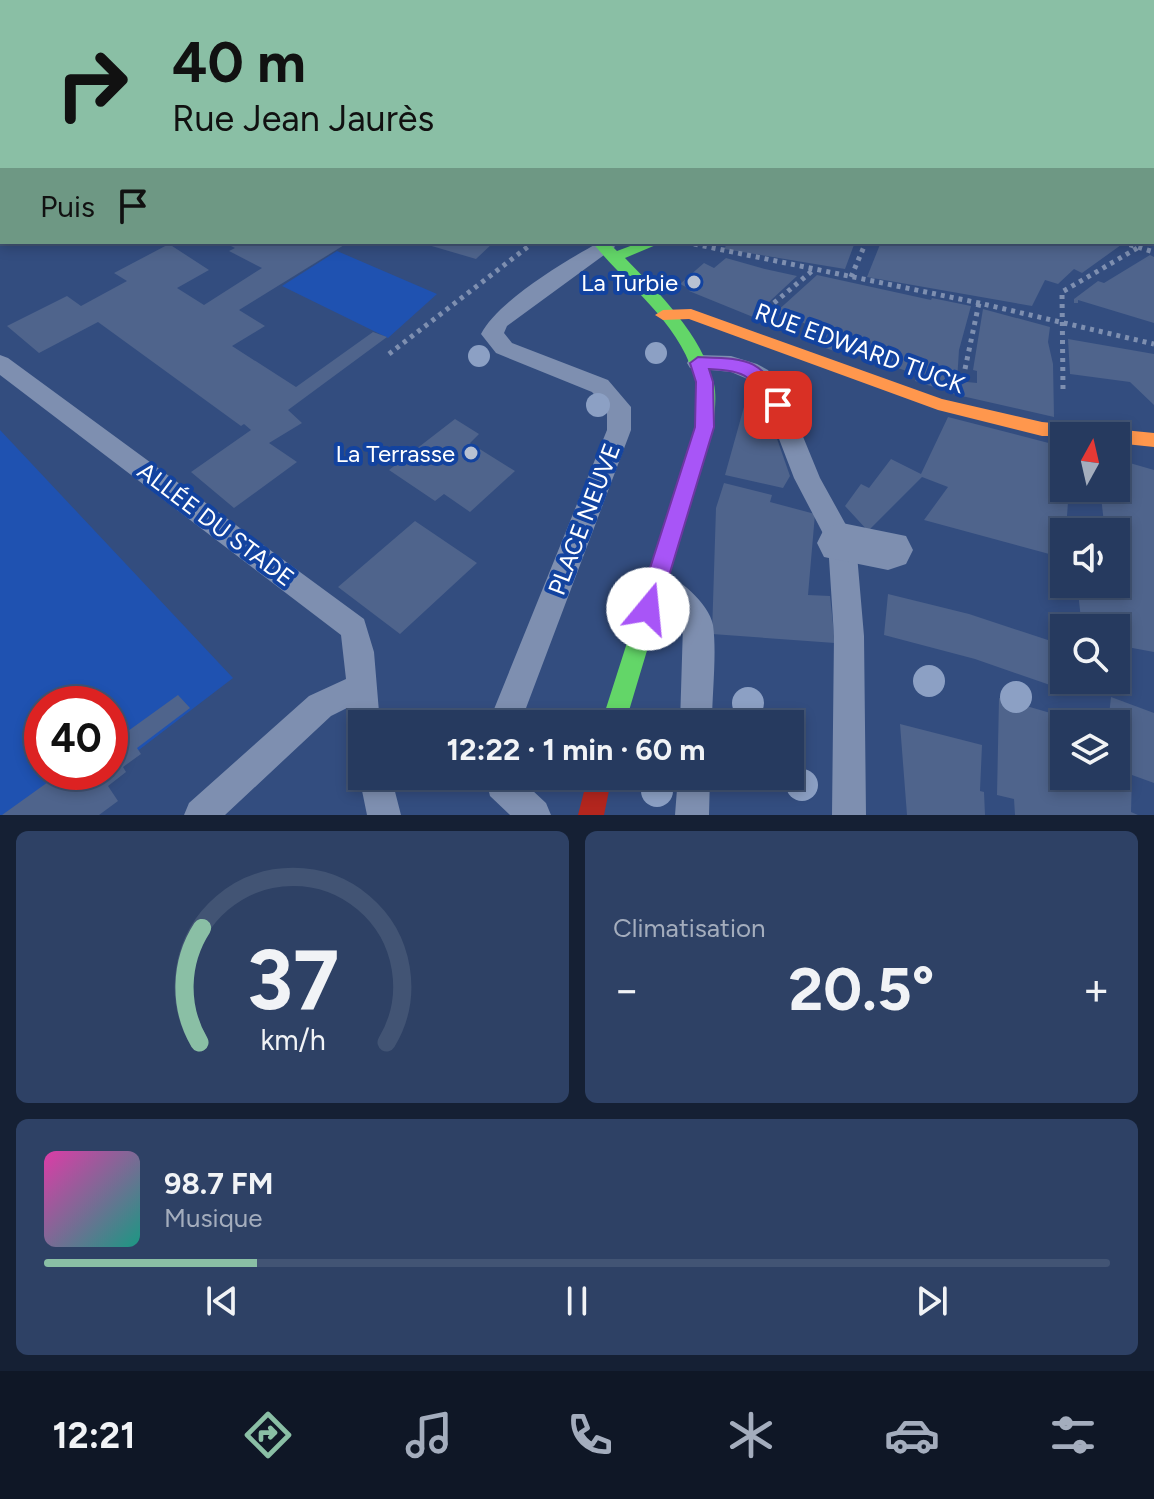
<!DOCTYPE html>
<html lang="fr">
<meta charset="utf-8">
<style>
:root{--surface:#263a5f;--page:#2e4165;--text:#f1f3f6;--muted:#a4adbd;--line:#425474;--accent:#8abfa5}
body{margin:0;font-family:Figtree,sans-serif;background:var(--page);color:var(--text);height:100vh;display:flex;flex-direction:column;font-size:30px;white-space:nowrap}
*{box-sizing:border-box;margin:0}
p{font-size:26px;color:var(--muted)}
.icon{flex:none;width:44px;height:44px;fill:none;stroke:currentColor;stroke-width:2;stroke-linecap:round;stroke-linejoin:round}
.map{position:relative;height:815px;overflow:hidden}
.details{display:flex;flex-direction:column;gap:16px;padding:16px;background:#152034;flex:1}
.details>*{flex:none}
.top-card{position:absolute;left:0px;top:0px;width:1154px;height:244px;box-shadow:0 4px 12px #0003,0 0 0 2px var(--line);background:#8abfa5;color:#111;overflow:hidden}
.needle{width:52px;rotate:8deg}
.buttons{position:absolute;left:1050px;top:422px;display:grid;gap:16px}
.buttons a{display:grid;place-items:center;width:80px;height:80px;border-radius:0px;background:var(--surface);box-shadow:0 4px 12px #0003,0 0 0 2px var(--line);font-size:40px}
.speed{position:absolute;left:24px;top:686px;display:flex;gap:16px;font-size:40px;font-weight:700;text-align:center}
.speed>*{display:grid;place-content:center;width:104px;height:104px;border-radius:50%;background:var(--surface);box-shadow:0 4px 12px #0003,0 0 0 2px var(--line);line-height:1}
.speed .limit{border:12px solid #d22;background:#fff;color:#111}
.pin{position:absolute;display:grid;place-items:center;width:68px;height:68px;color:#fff;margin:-34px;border-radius:16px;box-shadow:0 4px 12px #0006}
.me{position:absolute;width:88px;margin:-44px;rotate:17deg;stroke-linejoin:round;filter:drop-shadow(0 0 6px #0008)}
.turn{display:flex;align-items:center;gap:28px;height:168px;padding:0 40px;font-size:36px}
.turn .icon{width:104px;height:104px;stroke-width:2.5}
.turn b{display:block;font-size:56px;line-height:68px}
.then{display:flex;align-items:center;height:76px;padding:0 40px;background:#0003;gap:16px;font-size:30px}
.big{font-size:60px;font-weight:700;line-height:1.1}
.details .tile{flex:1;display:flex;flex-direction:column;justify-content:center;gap:12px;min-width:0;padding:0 28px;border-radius:12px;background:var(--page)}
.details .dial{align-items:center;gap:0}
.dial svg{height:208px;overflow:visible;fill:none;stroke:var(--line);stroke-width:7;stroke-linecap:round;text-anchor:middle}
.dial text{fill:var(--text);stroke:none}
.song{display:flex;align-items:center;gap:24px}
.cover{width:96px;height:96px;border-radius:12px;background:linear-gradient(135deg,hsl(320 70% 55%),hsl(170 70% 35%))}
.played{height:8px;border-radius:4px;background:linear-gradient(90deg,var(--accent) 20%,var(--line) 20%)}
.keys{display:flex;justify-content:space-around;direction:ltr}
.heat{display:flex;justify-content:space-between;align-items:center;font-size:44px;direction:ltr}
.details .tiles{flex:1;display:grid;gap:16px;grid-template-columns:1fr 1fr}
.tile:last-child{grid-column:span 2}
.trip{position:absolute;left:348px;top:710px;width:456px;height:80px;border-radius:0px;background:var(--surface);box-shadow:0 4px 12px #0003,0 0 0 2px var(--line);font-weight:700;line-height:80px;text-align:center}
.dock{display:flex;height:128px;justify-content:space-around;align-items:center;background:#0f1726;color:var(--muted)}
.dock .icon{width:56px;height:56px}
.dock .active{color:var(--accent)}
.dock b{font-size:36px;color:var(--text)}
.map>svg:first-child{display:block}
.green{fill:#1f52b1}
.building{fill:#4f648c}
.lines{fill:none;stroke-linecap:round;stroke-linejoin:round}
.path{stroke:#7e8fb0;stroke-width:5;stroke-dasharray:4 5;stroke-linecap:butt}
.lane{fill:#7e8fb0;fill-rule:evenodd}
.street{fill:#7e8fb0;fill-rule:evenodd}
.fast{fill:#63d668;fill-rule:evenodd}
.slow{fill:#ff974d;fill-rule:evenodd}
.jam{fill:#b3261e;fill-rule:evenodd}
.tree{fill:#8ca0c4}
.route{fill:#a855f7;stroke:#6d37a1;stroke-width:2}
.poi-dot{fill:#b8c1d2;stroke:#13439f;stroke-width:3}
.labels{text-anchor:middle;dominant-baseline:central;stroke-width:8;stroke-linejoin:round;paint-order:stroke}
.poi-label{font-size:24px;fill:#fff;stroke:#13439f;text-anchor:end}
.street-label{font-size:24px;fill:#fff;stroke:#13439f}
</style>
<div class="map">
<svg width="1154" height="815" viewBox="0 0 1154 815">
<rect width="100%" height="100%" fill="#334d7f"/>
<path class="green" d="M 337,251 L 437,294 L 388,338 L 282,286 Z
M 0,430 L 233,678 L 110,772 L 110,704 L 42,704 L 42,772 L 110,772 L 54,815 L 0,815 Z"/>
<path class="building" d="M 223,242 L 349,242 L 239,310 L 265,326 L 232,346 L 296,387 L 373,332 L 387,337 L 288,410 L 302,423 L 269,443 L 297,462 L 234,508 L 191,472 L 251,430 L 244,424 L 241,426 L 98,322 L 39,353 L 7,326 L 67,296 L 81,306 L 127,281 L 114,273 L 169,244 L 209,270 L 177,288 L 204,305 L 262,268 L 229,251 L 235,248 Z
M 418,242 L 494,242 L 476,259 Z
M 728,242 L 855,242 L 845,269 L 724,249 Z
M 881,242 L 1110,242 L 1121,245 L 1082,273 L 1074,269 L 1058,284 L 1045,280 L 1032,306 L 867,277 Z
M 1150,255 L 1154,257 L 1154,323 L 1078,300 L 1078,303 L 1074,303 L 1074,299 L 1098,281 L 1104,283 Z
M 726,258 L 765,269 L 797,276 L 753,317 L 689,291 L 692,290 L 680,284 L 704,263 L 714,268 Z
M 817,275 L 931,300 L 932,298 L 971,306 L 959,350 L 957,381 L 977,383 L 977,371 L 973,370 L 983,309 L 1050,327 L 1048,342 L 1053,364 L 1054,417 L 953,394 L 955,385 L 940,381 L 937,388 L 915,381 L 918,375 L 840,348 L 837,352 L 800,339 L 812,326 L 775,313 Z
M 1068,339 L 1154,354 L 1154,405 L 1130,382 L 1070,374 Z
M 749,389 L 760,390 L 790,476 L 783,488 L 725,475 Z
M 948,417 L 1064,447 L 1064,488 L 1069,488 L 1064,558 L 924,520 L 948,487 L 922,477 L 868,531 L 845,506 L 861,484 L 869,488 L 891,459 L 921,474 Z
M 455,419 L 479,434 L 470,443 L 515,471 L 470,512 L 444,494 L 435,501 L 389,470 Z
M 1116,459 L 1154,470 L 1154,652 L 1116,645 L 1116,628 L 1082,628 L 1078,592 L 1104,596 L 1103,584 L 1116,584 L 1116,532 L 1105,532 L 1100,488 L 1116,488 Z
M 724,483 L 772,495 L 770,502 L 815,514 L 808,595 L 830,596 L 835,643 L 712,634 L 716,508 Z
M 415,521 L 477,563 L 400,634 L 338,587 Z
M 888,594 L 969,614 L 1057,643 L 1050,685 L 975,659 L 884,635 Z
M 178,695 L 190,708 L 137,748 L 141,754 L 123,767 L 126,772 L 108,786 L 118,801 L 99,815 L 2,815 L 62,772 L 110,772 L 110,744 Z
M 1111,697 L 1154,713 L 1154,783 L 1132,775 L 1131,812 L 1138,815 L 1015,815 L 1014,799 L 997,795 L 999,698 L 1085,723 L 1064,724 L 1064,776 L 1116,776 L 1116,724 L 1108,724 Z
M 900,724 L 982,745 L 980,791 L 984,792 L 985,815 L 907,815 Z"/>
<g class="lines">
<path class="path" d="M 1121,242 L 1154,252
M 694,244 L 979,303 L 1154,344
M 851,277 L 866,242
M 774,303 L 812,271
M 389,354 L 534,242
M 965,369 L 979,303
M 1063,389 L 1062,292 L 1139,247"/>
<path class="lane" d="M 139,0 L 157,0 L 158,2 L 140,2 Z
M 1154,51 L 1154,61 L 1152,62 L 1152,52 Z
M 598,243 L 612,243 L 615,247 L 507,326 L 504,333 L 512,343 L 608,380 L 631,407 L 631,430 L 520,724 L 488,724 L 607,430 L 607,409 L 592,392 L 496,353 L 481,334 C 498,301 565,261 598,243 Z
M 0,355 L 8,358 L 364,619 L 374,652 L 380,724 L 362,724 L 362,738 L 353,734 L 347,708 L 331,716 L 225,815 L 184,815 L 189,803 L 309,696 L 346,679 L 341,635 L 0,375 Z
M 698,355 L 731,356 L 757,364 L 768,370 L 790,405 L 820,478 L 856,543 L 864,636 L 866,815 L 832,815 L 834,636 L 828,543 L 794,478 L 766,405 L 752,381 L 731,372 L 690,368 L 687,363 L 690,358 Z
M 657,570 C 677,576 709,603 713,625 C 717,654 712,694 712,724 L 680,724 L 683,625 C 672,609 652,599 643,581 L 647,573 Z
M 362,768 L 362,776 L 391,776 L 401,815 L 367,815 L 359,776 Z
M 485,776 L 517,776 L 546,803 L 551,815 L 510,815 L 490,796 Z
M 678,776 L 710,776 L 709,815 L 675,815 Z"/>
<path class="street" d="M 930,0 L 970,0 L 971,2 L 931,2 Z
M 1152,27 L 1154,27 L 1154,43 L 1152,43 Z
M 842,523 L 906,536 L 913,550 L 906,564 L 888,570 L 824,557 L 817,543 L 824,529 Z"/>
<path class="fast" d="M 592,242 L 608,242 L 617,251 L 641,242 L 663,242 L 625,258 C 659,293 702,335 714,384 C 717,398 714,413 714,427 L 625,724 L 601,724 L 696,427 C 696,413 700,397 696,383 C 682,324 628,287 592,242 Z"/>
<path class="slow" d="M 0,54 L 2,55 L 2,63 L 0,62 Z
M 691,309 L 942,399 L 1042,422 L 1154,433 L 1154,447 L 1116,443 L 1116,436 L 1042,436 L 938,410 L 689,319 L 663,320 L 655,315 L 663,310 Z"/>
<path class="jam" d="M 588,776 L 612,776 L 604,815 L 578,815 Z"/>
</g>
<g class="tree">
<circle cx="656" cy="353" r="11"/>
<circle cx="479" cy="356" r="11"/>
<circle cx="598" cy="405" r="12"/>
<circle cx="929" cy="681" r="16"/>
<circle cx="1016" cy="697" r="16"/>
<circle cx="748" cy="703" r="16"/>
<circle cx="802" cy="785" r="16"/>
<circle cx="657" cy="791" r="16"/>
</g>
<path class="route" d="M 698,357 C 752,359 759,358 787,405 L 778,411 L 771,409 C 752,377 748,371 709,369 L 713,382 L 714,427 L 659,609 L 656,616 L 648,618 L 640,616 L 637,609 L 695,427 L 696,382 L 690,363 Z"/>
<g class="poi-dot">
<circle cx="694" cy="282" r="8"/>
<circle cx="471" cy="453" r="8"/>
</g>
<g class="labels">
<g class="poi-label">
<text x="678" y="282">La Turbie</text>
<text x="455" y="453">La Terrasse</text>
</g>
<g class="street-label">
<text transform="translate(860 348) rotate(20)">RUE EDWARD TUCK</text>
<text transform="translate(584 519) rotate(-69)">PLACE NEUVE</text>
<text transform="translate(216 524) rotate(37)">ALLÉE DU STADE</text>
</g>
</g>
</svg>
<div class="buttons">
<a><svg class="needle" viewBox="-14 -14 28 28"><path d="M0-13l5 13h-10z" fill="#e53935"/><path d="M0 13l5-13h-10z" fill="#a4adbd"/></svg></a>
<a><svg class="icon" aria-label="sound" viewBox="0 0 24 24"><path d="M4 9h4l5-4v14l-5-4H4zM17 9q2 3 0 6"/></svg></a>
<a><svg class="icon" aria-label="search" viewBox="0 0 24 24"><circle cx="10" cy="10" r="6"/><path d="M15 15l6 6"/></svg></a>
<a><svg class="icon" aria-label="layers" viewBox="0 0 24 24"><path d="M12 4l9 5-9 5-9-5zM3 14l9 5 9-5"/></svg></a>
</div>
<div class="speed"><div class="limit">40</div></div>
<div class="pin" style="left:778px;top:405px;background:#d93025"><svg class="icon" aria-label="arrive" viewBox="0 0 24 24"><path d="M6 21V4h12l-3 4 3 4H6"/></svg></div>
<svg class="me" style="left:648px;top:609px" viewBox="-20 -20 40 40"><circle r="19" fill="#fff"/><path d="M0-13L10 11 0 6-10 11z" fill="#a855f7"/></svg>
<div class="trip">12:22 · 1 min · 60 m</div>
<div class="top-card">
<div class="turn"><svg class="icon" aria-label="right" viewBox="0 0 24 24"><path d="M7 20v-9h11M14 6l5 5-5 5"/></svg><div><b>40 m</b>Rue Jean Jaurès</div></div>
<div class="then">Puis<svg class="icon" aria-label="arrive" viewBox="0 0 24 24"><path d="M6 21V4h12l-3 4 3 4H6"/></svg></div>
</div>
</div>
<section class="details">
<div class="tiles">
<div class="tile dial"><svg viewBox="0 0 100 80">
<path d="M14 69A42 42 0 1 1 86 69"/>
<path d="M14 69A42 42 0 0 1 15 25" stroke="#8abfa5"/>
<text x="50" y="56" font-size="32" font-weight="700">37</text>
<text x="50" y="72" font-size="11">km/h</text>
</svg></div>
<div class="tile"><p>Climatisation</p>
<div class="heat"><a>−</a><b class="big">20.5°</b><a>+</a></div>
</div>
<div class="tile">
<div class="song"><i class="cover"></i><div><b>98.7 FM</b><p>Musique</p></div></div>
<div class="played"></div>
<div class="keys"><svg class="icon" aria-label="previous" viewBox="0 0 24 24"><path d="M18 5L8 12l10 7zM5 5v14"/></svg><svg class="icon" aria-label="pause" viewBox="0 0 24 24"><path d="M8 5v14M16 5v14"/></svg><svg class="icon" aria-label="next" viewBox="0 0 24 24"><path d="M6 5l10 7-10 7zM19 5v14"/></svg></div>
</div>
</div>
</section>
<nav class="dock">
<b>12:21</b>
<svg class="icon active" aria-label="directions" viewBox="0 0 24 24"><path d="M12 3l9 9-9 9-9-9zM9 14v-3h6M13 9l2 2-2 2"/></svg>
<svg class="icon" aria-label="music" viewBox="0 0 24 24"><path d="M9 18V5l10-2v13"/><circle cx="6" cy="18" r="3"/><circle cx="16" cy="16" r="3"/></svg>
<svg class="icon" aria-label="phone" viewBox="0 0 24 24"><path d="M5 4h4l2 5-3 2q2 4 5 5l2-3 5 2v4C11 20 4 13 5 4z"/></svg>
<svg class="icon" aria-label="climate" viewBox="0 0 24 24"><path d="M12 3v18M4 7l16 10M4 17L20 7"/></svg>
<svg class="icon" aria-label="car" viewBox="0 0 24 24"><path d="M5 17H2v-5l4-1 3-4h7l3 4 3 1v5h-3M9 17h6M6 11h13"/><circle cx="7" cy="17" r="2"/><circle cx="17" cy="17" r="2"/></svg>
<svg class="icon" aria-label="filters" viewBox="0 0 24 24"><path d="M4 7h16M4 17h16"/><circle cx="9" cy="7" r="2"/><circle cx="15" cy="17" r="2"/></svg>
</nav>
